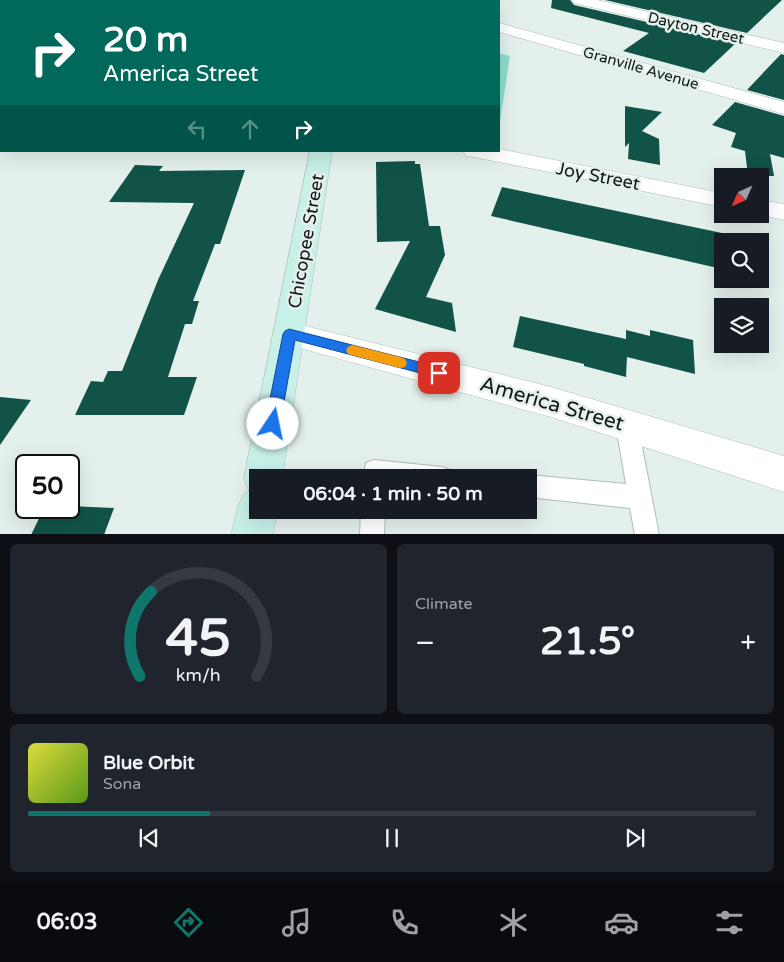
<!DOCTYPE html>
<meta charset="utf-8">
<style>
:root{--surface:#171b24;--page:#20242c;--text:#f1f3f6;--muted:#9ea1a6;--line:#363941;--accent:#0f766e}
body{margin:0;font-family:"Varela Round",sans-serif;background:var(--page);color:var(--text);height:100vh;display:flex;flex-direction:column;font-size:19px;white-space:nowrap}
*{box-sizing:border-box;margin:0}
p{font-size:16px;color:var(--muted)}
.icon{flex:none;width:28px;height:28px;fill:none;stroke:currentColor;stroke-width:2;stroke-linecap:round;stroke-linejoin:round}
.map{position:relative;height:534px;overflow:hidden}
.drawer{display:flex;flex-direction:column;gap:10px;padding:10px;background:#0d0f14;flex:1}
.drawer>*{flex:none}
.top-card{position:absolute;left:0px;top:0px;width:500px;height:152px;box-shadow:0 5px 20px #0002;background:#00695c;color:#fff;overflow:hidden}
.needle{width:32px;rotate:225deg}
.controls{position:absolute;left:714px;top:168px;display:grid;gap:10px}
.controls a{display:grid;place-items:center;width:55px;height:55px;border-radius:0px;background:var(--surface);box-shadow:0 5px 20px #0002;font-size:25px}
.speed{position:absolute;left:15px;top:454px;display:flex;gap:10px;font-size:25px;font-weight:700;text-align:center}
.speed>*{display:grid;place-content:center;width:65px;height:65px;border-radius:50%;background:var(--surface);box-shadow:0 5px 20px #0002;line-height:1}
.speed .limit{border:2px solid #111;border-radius:8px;background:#fff;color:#111}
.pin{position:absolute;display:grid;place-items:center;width:42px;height:42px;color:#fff;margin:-21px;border-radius:10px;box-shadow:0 2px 8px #0006}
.me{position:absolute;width:55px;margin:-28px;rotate:11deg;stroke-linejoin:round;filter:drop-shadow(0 0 4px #0008)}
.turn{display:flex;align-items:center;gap:18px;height:105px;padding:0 20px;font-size:22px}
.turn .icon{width:65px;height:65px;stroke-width:2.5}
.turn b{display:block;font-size:35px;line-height:42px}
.lanes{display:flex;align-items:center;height:48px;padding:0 20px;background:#0003;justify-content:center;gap:25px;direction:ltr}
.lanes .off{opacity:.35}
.big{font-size:38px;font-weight:800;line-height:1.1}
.drawer .widget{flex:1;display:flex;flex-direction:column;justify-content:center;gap:8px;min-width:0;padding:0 18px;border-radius:8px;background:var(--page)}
.drawer .dial{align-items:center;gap:0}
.dial svg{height:130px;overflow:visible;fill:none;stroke:var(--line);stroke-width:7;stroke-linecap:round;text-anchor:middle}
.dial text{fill:var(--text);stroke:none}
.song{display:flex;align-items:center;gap:15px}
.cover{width:60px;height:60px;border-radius:8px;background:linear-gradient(135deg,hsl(60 70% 55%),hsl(90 70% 35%))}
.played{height:5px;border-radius:2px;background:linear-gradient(90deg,var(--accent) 25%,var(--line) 25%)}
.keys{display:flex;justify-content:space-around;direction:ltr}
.heat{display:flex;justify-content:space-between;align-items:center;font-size:28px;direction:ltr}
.drawer .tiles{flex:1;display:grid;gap:10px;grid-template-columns:1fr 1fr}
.widget:last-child{grid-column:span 2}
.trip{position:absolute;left:249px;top:469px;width:288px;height:50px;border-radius:0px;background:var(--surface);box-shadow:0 5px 20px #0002;font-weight:800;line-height:50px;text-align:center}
.menu{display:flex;height:80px;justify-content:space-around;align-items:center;background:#090b0e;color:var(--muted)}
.menu .icon{width:35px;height:35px}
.menu .on{color:var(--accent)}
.menu b{font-size:22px;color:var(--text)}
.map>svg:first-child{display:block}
.green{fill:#8dddcb}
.building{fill:#115347}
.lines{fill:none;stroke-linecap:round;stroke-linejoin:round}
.lane-casing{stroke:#b2bdba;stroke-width:2}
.street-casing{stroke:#b2bdba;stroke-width:1}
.secondary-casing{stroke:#b2bdba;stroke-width:1}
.lane{fill:#fff;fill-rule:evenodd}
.street{fill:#fff;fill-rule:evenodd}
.secondary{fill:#c7f0e9;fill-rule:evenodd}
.route{fill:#1a73e8;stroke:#114b97}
.slow{fill:#f59e0b}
.labels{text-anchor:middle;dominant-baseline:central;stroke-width:5;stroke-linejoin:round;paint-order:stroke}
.far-street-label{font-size:15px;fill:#131716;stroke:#e3f0ec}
.street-label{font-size:18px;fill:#131716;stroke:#e3f0ec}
.near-street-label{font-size:21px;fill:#131716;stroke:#e3f0ec}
</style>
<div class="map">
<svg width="784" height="535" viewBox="0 0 784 535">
<rect width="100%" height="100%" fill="#e3f0ec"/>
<path class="green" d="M 499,53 L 510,56 L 499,128 Z"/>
<path class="building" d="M 552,0 L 570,0 L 574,5 L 736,43 L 704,73 L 623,51 L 649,33 L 551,8 Z
M 605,0 L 782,0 L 747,33 Z
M 781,54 L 784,55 L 784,100 L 747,90 Z
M 735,102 L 784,116 L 784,158 L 770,154 L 774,176 L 748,176 L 745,151 L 731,147 L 736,133 L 712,125 Z
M 625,106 L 662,112 L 642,131 L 659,139 L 660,165 L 628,159 L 629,143 L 625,147 Z
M 415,161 L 415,164 L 420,164 L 429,226 L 440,226 L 445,255 L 426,297 L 452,303 L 456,332 L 375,309 L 410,241 L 377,242 L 376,162 Z
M 135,165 L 163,166 L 159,171 L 245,170 L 220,244 L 215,244 L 193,301 L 199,301 L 192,324 L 185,324 L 168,377 L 197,377 L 184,415 L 75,415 L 91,381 L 103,382 L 108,371 L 122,371 L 158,280 L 194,203 L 109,202 Z
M 502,187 L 722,233 L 722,269 L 491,216 Z
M 520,316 L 626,339 L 626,330 L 650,336 L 650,330 L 693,340 L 695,374 L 627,357 L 626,377 L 584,366 L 584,364 L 513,347 Z
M 0,397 L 31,400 L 0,445 Z
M 69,506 L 114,508 L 104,535 L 31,535 L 44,508 Z"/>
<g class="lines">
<defs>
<path id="lane" d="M 627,417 L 634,419 L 638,426 L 659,535 L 635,535 L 630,508 L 528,497 L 528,478 L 522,478 L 528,475 L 626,484 L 616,426 L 620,419 Z
M 374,460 L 442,467 L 450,470 L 453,478 L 363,478 L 366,463 Z
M 361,510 L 385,510 L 384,535 L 360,535 Z"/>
<path id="street" d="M 18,0 L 34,0 L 35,1 L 19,1 Z
M 274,0 L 291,0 L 292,1 L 275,1 Z
M 395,0 L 413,0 L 414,1 L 396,1 Z
M 572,0 L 597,0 L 784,43 L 784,53 L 574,3 Z
M 499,23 L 784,102 L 784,114 L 499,32 Z
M 0,135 L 1,135 L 1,147 L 0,147 Z
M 499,149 L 722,193 L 722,207 L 474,157 L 466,156 L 463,151 L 499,151 Z
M 760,200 L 784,204 L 784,220 L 758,214 L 760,214 Z
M 289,322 L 551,387 L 784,456 L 784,492 L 551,417 L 278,342 L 274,334 L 278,326 Z"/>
<path id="secondary" d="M 324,0 L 338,0 L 338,1 L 324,1 Z
M 310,151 L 332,151 L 282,478 L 258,478 L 258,510 L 277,510 L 273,535 L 231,535 L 238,507 L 244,493 L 249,491 L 244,478 Z"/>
</defs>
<use href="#lane" class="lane-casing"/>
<use href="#street" class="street-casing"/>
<use href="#secondary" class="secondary-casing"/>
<use href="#lane" class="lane"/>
<use href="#street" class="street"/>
<use href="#secondary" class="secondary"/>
</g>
<path class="route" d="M 289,329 L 439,367 L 444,369 L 446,373 L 444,377 L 439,378 L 295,340 L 280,424 L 278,428 L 273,430 L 268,428 L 265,424 L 283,334 L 285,331 Z"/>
<path class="slow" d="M 352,345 L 400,357 L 405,359 L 407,363 L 405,367 L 400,368 L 348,354 L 346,350 L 348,347 Z"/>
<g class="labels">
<g class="far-street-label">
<text transform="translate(696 28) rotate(13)">Dayton Street</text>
<text transform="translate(641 68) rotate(16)">Granville Avenue</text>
</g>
<g class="street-label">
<text transform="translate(598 176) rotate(11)">Joy Street</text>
<text transform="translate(306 241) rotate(-80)">Chicopee Street</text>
</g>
<g class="near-street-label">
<text transform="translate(552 404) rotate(16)">America Street</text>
</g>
</g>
</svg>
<div class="controls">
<a><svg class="needle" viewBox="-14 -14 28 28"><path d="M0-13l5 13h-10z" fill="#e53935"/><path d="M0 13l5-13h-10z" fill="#9ea1a6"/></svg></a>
<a><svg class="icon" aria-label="search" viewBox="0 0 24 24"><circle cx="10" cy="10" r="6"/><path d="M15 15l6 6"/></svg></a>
<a><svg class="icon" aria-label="layers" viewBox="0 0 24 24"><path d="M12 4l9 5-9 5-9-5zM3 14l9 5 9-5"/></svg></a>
</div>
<div class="speed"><div class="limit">50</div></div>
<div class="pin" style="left:439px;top:373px;background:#d93025"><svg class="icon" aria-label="arrive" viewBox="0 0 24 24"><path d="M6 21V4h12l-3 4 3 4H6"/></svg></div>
<svg class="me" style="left:273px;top:424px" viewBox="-20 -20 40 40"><circle r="19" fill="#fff"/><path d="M0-13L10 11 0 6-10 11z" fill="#1a73e8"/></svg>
<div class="trip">06:04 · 1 min · 50 m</div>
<div class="top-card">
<div class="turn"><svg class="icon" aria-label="right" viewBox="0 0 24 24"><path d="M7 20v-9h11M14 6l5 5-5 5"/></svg><div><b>20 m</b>America Street</div></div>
<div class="lanes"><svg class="icon off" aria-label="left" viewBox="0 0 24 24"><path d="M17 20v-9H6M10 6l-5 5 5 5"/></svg><svg class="icon off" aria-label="ahead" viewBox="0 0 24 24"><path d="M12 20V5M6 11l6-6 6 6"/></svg><svg class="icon" aria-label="right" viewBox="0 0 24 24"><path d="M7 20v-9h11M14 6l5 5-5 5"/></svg></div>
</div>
</div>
<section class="drawer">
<div class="tiles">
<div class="widget dial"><svg viewBox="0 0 100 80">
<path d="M14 69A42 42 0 1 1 86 69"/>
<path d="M14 69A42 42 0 0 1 21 17" stroke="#0f766e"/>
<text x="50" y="56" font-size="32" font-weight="700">45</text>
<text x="50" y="72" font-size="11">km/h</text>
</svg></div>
<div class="widget"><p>Climate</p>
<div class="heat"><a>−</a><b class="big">21.5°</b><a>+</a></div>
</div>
<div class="widget">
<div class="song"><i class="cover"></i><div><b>Blue Orbit</b><p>Sona</p></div></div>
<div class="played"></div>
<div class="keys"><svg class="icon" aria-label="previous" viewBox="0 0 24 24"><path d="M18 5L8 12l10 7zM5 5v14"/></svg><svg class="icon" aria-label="pause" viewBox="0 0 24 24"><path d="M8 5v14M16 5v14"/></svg><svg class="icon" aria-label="next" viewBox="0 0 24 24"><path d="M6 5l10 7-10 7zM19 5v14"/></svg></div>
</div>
</div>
</section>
<nav class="menu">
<b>06:03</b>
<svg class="icon on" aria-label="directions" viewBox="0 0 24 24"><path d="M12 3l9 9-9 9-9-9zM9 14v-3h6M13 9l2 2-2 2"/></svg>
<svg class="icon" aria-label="music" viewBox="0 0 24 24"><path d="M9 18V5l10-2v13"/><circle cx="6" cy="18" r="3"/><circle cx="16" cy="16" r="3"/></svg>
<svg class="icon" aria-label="phone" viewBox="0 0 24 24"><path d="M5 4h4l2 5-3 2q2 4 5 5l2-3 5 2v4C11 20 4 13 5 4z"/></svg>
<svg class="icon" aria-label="climate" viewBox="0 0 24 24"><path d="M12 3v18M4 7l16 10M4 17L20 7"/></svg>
<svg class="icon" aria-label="car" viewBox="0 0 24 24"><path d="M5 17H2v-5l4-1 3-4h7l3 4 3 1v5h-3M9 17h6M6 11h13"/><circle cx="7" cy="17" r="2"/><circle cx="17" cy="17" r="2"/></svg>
<svg class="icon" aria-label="filters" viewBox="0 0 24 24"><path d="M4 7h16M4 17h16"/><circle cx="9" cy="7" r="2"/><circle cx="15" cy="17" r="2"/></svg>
</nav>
